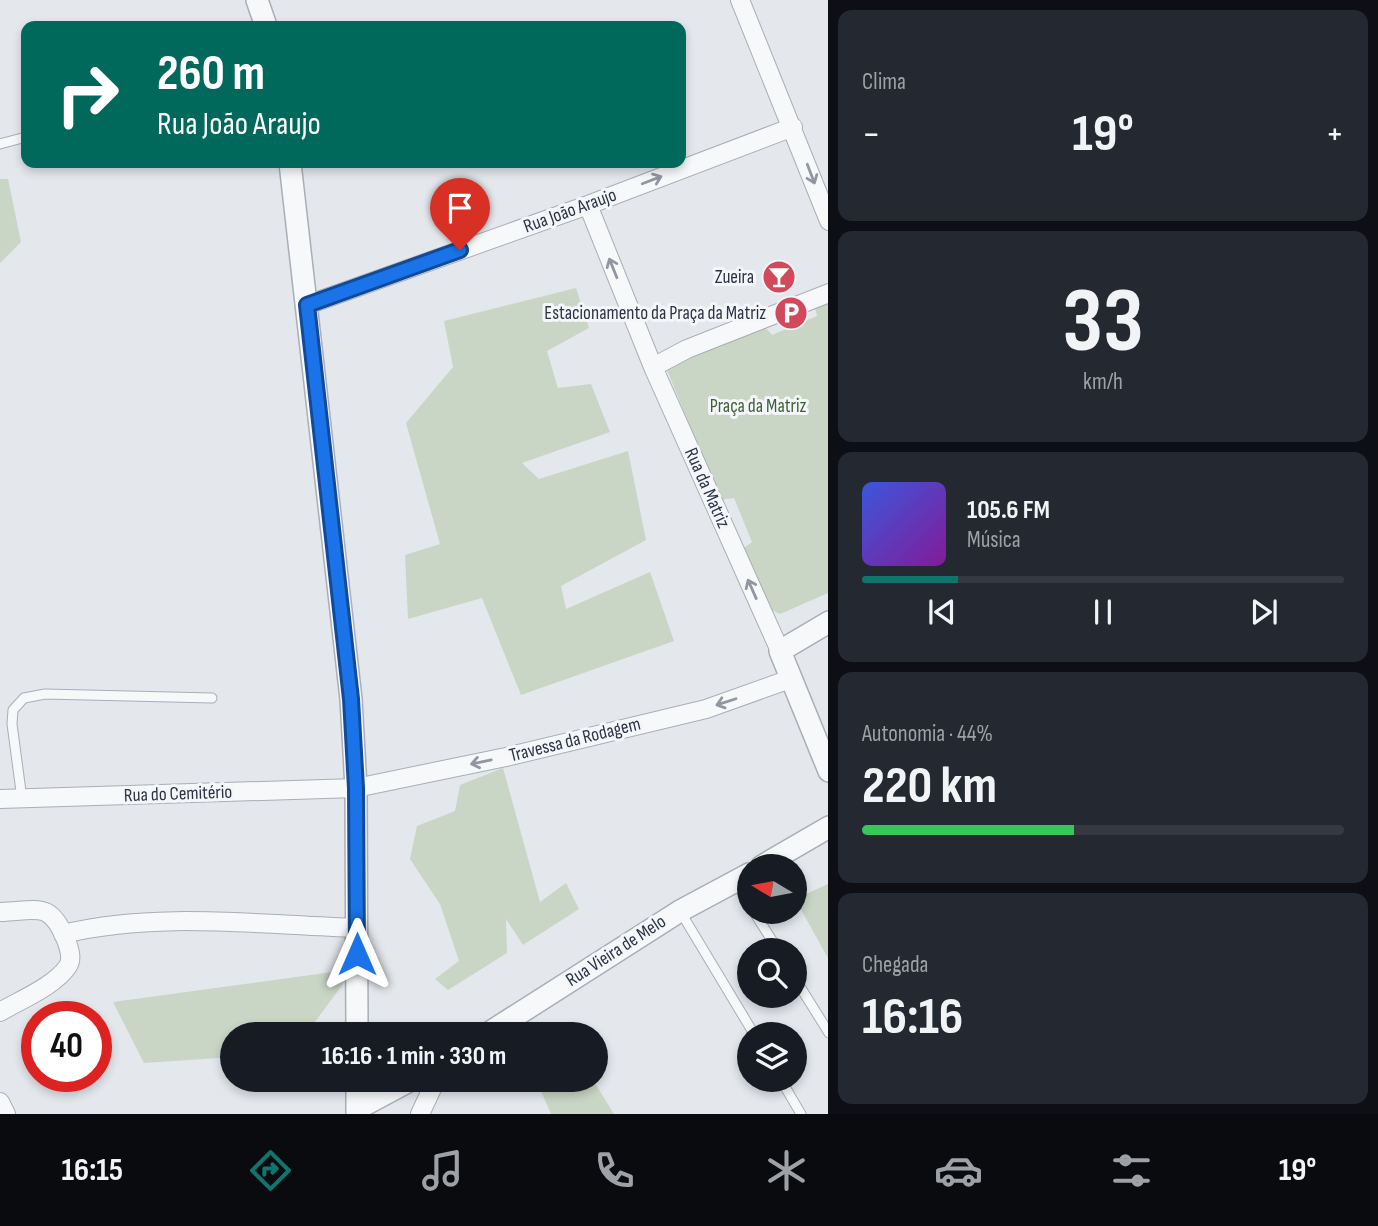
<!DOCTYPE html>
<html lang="pt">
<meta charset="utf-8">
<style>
:root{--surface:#171b24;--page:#242831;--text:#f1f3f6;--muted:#9ea1a6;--line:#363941;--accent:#0f766e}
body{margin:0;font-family:"Sofia Sans Condensed",sans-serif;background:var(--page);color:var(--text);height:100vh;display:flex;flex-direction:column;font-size:26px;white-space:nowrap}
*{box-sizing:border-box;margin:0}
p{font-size:23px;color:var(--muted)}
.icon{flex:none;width:38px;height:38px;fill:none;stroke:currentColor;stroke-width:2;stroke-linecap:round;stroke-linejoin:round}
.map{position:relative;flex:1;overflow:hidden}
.side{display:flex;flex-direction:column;gap:10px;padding:10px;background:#0d0f14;width:550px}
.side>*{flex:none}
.guide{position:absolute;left:21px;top:21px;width:665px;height:147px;border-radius:14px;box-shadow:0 4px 10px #0003;background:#00695c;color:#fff;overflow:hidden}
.needle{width:46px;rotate:280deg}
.controls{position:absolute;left:737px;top:854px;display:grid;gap:14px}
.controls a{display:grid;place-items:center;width:70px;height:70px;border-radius:50%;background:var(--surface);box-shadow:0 4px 10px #0003;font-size:35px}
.speed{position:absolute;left:21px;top:1001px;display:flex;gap:14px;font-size:35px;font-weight:700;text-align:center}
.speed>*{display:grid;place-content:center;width:91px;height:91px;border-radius:50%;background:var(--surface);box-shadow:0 4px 10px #0003;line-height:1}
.speed .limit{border:10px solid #d22;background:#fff;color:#111}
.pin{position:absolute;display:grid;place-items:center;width:60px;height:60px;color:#fff;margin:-72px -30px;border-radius:50% 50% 50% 0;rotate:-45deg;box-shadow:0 0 7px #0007}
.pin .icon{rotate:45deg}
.me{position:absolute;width:77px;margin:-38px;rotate:0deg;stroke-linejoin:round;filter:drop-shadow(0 0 5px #0008)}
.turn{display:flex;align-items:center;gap:24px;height:147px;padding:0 21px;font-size:32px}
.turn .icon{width:91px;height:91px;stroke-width:2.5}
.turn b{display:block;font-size:49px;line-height:60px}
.big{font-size:52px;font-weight:700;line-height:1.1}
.side .tile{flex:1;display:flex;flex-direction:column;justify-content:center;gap:10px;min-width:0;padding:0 24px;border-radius:14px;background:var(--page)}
.side .dial{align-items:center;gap:0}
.dial b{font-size:91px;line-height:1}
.song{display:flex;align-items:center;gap:21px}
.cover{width:84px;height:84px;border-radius:10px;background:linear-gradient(135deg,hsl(230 70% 55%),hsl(290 70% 35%))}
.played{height:7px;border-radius:4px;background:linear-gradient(90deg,var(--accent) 20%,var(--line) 20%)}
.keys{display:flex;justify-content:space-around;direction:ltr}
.heat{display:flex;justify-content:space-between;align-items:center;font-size:38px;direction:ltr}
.charge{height:10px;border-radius:5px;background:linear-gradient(90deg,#34c759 44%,var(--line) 0)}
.trip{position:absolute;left:220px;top:1022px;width:388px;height:70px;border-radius:35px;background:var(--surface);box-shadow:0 4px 10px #0003;font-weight:700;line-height:70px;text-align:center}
.tabs{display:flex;height:112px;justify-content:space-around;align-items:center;background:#090b0e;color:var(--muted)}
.tabs .icon{width:49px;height:49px}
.tabs .current{color:var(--accent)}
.tabs b{font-size:32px;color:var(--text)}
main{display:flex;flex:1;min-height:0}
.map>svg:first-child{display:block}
.green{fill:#c9d6c5}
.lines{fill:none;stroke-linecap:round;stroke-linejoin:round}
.service-casing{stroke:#a9aeb7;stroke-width:11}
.minor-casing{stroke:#a9aeb7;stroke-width:20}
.tertiary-casing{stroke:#a9aeb7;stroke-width:24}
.service{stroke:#f7f8fa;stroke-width:9}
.minor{stroke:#f7f8fa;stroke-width:18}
.tertiary{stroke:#f7f8fa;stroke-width:21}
.oneway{stroke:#9196a0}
.route-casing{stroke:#114b97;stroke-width:18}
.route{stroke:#1a73e8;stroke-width:12}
.labels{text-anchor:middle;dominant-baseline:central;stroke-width:6;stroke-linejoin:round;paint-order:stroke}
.street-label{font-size:19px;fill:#2b3445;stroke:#f4f6f9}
.poi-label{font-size:19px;fill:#2b3445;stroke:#f4f6f9;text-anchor:end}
.park-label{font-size:19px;fill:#3f6138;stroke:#f4f6f9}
</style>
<main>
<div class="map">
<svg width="829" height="1114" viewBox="0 0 829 1114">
<rect width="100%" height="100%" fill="#e4e7ec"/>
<path class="green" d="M 0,179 L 8,179 L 21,242 L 0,263 Z
M 576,288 L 589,328 L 547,351 L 558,388 L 591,384 L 610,432 L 522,463 L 539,479 L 628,451 L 646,540 L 561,586 L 566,609 L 650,572 L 674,641 L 521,695 L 482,598 L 408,619 L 405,555 L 440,544 L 406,423 L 453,367 L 444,321 Z
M 828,302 L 828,593 L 780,614 L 764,606 L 740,551 L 752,542 L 734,498 L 720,500 L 665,365 L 762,324 L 772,335 L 817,316 L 814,304 Z
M 503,768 L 540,902 L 566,883 L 579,909 L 523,945 L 506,919 L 507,953 L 448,990 L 435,979 L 459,961 L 440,904 L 410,859 L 417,826 L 455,811 L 460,785 Z
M 828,884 L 828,958 L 795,899 Z
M 354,969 L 306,1034 L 233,1034 L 233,1057 L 144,1063 L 113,1002 Z
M 542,1080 L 593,1080 L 614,1114 L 551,1114 L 537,1082 Z"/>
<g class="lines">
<defs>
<path id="service" d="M 0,144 L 26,137
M 22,799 L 12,724 L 13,710 L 24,698 L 45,694 L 212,698
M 736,881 L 749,903
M 680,911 L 754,1034
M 754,912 L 778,950
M 794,977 L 829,1033
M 781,1080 L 801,1114"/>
<path id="minor" d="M 740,0 L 829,221
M 588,205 L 653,367 L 780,651
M 307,305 L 588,205 L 793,127
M 653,367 L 687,349 L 829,293
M 0,799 L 356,788 L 506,757 L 706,709 L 790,679
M 0,912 C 37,911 50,900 66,940 C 69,948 73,958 68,966 C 55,986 20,1000 0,1012
M 63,934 C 157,911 260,925 357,928
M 0,1102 L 6,1114
M 420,1114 L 436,1080"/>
<path id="tertiary" d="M 257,0 L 266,26
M 290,163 L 351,699 L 356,788 L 357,1034
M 829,622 L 780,651 L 829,771
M 762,866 L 829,827
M 487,1034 L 680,911 L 749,874
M 357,1109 L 411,1080
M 357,1114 L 357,1080"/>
</defs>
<use href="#service" class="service-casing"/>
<use href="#minor" class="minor-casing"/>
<use href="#tertiary" class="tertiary-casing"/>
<use href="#service" class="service"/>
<use href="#minor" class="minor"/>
<use href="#tertiary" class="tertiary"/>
</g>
<defs><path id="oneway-shaft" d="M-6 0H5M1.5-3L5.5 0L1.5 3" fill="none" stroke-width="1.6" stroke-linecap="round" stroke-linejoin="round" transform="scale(1.75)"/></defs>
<g class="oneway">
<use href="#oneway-shaft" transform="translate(811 174) rotate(69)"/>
<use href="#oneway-shaft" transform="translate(652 180) rotate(-21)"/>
<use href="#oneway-shaft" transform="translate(613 268) rotate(-112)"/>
<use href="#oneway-shaft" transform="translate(752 589) rotate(-114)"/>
<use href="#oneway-shaft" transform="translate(726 702) rotate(162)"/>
<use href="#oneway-shaft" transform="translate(481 762) rotate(168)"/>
</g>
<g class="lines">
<defs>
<path id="route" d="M 357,954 L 356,788 L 351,699 L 307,305 L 460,250"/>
</defs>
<use href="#route" class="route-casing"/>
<use href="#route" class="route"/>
</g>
<defs>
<symbol id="bar-disc" viewBox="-11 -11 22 22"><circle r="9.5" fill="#d1495b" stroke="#f4f6f9"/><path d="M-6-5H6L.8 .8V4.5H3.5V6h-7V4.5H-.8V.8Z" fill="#fff"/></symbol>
<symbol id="parking-disc" viewBox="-11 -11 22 22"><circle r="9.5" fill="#d1495b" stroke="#f4f6f9"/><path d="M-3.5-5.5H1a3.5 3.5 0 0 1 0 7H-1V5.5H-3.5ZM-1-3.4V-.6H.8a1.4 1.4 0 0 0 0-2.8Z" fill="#fff"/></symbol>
</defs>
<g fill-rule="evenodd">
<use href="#bar-disc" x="760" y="258" width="38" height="38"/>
<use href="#parking-disc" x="772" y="294" width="38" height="38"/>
</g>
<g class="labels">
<g class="street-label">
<text transform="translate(570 211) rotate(-20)">Rua João Araujo</text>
<text transform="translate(707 488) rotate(66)">Rua da Matriz</text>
<text transform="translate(575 740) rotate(-14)">Travessa da Rodagem</text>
<text transform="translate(178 794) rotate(-2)">Rua do Cemitério</text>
<text transform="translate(616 951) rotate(-33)">Rua Vieira de Melo</text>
</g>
<g class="poi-label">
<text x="754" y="277">Zueira</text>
<text x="766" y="313">Estacionamento da Praça da Matriz</text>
</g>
<g class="park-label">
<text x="758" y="406">Praça da Matriz</text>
</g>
</g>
</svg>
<div class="controls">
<a><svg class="needle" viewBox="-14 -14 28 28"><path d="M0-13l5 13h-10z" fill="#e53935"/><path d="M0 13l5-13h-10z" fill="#9ea1a6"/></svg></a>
<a><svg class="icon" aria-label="search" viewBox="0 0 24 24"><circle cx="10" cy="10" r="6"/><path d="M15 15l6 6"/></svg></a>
<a><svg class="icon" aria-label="layers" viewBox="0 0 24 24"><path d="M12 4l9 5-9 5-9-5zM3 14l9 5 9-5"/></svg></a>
</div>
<div class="speed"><div class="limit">40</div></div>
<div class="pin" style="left:460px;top:250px;background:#d93025"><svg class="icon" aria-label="arrive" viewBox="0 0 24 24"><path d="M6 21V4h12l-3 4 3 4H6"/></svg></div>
<svg class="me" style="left:357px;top:954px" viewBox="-20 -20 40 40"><path d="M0-17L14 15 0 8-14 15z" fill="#1a73e8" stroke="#fff" stroke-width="4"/></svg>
<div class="trip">16:16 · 1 min · 330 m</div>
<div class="guide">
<div class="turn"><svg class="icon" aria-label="right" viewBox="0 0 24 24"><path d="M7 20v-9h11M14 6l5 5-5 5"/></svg><div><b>260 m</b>Rua João Araujo</div></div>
</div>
</div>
<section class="side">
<div class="tile"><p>Clima</p>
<div class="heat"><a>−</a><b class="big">19°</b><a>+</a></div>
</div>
<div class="tile dial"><b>33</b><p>km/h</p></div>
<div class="tile">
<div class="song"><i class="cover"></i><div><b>105.6 FM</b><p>Música</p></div></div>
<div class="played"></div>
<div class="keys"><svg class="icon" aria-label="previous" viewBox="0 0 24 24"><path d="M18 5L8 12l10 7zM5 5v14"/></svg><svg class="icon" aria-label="pause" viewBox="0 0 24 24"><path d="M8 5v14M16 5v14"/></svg><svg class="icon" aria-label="next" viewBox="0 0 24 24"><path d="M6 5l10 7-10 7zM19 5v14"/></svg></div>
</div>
<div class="tile"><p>Autonomia · 44%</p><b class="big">220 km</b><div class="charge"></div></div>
<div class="tile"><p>Chegada</p><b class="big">16:16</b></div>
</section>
</main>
<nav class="tabs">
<b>16:15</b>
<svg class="icon current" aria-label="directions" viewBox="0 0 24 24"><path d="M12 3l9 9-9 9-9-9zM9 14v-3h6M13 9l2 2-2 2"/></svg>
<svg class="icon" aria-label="music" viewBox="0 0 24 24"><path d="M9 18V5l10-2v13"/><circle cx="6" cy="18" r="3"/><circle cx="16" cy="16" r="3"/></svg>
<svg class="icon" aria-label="phone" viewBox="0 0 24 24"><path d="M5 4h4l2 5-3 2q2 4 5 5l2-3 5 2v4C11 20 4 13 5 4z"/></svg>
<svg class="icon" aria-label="climate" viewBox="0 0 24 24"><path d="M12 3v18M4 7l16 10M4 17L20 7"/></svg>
<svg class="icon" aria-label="car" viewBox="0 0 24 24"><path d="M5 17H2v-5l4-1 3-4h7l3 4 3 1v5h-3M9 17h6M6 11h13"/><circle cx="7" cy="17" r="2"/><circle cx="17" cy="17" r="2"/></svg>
<svg class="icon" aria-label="filters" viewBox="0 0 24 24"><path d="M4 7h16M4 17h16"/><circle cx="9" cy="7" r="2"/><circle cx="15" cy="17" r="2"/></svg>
<b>19°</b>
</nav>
